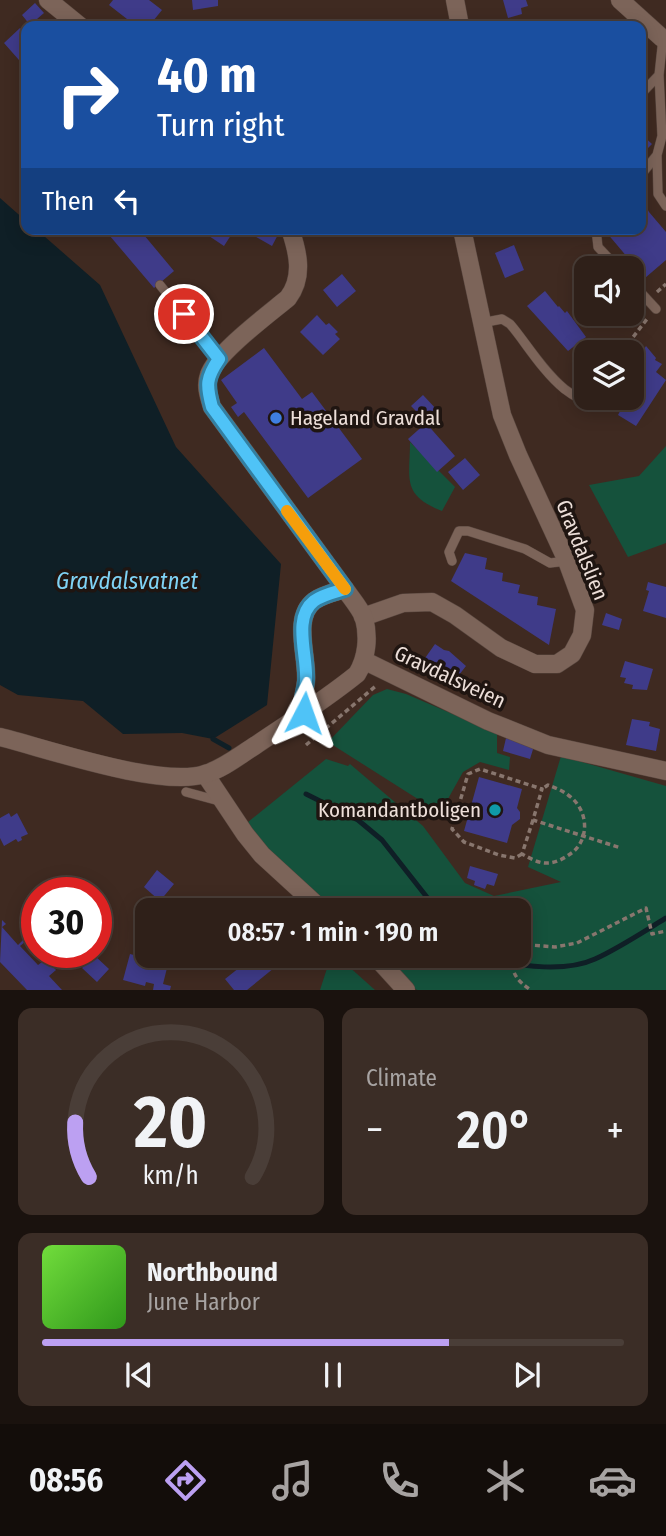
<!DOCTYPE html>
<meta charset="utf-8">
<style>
:root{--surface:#2f2019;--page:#3b2d26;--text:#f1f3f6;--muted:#a7a3a2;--line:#4a3e38;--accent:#bca0f2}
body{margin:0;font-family:"Fira Sans Condensed",sans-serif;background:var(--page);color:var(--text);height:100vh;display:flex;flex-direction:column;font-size:26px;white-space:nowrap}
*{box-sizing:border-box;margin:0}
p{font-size:23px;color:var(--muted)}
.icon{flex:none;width:38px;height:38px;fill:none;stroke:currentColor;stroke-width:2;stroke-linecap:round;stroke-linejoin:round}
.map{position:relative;height:990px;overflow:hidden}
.panel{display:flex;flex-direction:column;gap:18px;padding:18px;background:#1a120e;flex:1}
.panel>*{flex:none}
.hud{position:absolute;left:21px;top:21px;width:625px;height:214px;border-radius:14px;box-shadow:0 4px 18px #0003,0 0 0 2px var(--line);background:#1a4fa0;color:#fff;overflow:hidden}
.controls{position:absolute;left:574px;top:256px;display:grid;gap:14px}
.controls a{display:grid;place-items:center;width:70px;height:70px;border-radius:14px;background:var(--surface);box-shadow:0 4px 18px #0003,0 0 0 2px var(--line);font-size:35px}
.speed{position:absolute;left:21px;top:877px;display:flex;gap:14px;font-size:35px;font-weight:700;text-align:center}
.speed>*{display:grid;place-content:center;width:91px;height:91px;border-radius:50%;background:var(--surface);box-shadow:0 4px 18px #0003,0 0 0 2px var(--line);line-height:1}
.speed .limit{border:10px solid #d22;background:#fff;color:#111}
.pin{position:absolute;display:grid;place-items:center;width:60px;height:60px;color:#fff;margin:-30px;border:4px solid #fff;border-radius:50%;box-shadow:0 2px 7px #0007}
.me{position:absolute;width:77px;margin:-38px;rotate:4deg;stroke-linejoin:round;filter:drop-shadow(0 0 5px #0008)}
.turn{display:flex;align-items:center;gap:24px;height:147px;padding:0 21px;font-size:32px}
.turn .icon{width:91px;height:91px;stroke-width:2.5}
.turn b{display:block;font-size:49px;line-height:60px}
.then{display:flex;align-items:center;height:66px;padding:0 21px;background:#0003;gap:14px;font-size:26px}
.big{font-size:52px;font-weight:600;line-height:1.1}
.panel .widget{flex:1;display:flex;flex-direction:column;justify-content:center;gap:10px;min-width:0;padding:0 24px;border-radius:14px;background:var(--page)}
.panel .dial{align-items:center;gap:0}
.dial svg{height:182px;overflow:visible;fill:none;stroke:var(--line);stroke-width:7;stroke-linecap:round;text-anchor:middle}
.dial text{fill:var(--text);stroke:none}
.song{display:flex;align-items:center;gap:21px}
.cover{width:84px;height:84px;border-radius:10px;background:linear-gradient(135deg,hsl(100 70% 55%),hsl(110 70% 35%))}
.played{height:7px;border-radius:4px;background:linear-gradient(90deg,var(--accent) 70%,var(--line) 70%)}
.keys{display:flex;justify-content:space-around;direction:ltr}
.heat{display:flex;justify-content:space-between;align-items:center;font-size:38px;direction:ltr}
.panel .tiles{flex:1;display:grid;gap:18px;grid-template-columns:1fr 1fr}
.widget:last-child{grid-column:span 2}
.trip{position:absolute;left:135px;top:898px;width:396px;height:70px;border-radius:14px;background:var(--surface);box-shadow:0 4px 18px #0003,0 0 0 2px var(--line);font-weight:600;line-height:70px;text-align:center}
.menu{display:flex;height:112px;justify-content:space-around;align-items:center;background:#130d0a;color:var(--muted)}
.menu .icon{width:49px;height:49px}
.menu .active{color:var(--accent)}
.menu b{font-size:32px;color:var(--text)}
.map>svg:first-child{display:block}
.green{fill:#15523c}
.water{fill:#0f1f26}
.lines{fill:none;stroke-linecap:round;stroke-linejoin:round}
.stream{stroke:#0f1f26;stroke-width:5}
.building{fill:#3f3b89}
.lane-casing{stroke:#59473f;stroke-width:10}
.street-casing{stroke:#59473f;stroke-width:19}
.secondary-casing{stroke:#59473f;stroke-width:19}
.path{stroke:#88766e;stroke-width:3.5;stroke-dasharray:5 3.5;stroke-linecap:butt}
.lane{stroke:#7c6459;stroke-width:9}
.street{stroke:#7c6459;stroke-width:18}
.secondary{stroke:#7c6459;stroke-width:18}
.route-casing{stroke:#337fa1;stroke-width:18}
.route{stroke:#4fc3f7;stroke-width:12}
.slow{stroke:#f59e0b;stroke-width:12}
.shop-dot{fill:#3f7fe0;stroke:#1f1511;stroke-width:2.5}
.culture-dot{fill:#0f9aa8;stroke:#1f1511;stroke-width:2.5}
.labels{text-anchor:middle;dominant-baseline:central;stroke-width:7;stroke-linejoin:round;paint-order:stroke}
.poi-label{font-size:21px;fill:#eddfd9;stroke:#1f1511;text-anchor:start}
.street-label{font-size:21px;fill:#eddfd9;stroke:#1f1511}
.water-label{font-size:23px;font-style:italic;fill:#7fd2f4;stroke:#1f1511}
</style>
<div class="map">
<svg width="666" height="990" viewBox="0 0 666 990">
<rect width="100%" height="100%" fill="#3f2a21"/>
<path class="green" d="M 410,442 L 455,487 L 442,511 C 401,495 410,479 410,442 Z
M 666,446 L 666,543 L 628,557 L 589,485 L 639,476 Z
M 387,689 L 406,694 L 497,733 L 497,753 L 510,757 L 509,770 L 480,762 L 463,772 L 444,806 L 432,808 L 328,742 L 373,695 Z
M 561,756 L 666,786 L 666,990 L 417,990 L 407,983 L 383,956 L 518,956 L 518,910 L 336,910 L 266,851 L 248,822 L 326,759 L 348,766 L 350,764 L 423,826 L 465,883 L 494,896 L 561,882 L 528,867 Z
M 331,956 L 337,956 L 375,990 L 320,990 Z"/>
<path class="water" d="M 0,198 L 26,221 L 26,229 L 36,229 L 100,285 L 176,447 L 281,564 L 267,705 L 213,739 L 182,733 L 123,734 L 83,701 L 18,695 L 0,685 Z"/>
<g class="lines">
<path class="stream" d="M 213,739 L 229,748
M 306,794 L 358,820 L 382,840 L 437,910
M 494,956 C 519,969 569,971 595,959 C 619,948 643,932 666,918"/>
</g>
<path class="building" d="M 113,0 L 149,0 L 162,10 L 149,26 L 136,26 L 109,5 Z
M 192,0 L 218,0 L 218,6 L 193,10 Z
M 503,0 L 526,0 L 528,6 L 521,8 L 522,14 L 508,18 Z
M 35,3 L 44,13 L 30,25 L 22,15 Z
M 20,28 L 26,35 L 26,68 L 4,43 Z
M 640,133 L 652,144 L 640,156 Z
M 643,200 L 649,212 L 666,232 L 666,260 L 645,278 L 606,232 L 609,229 L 640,229 L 640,202 Z
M 104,229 L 139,229 L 174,271 L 154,288 Z
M 210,229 L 235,229 L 224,246 L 206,234 Z
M 242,229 L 281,229 L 272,246 Z
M 514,245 L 524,270 L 505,278 L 495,253 Z
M 342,274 L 356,291 L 337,307 L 323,290 Z
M 545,291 L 558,307 L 559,306 L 565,313 L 567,311 L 586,337 L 568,351 L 527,306 Z
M 317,315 L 326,325 L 329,323 L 338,332 L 335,334 L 340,339 L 323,355 L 300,332 Z
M 646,346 L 656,358 L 655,360 L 662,364 L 656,372 L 666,380 L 636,426 L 618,415 L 627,398 L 632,397 L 632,390 L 641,373 L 633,367 Z
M 264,348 L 302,399 L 312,392 L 362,459 L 308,498 L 244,412 L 238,417 L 231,407 L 237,403 L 221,380 Z
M 423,395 L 438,411 L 431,418 L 423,409 L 418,413 L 411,406 Z
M 426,423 L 455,456 L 437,472 L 408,439 Z
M 465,458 L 480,475 L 463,490 L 448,472 Z
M 465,553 L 487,558 L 485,569 L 503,573 L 502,581 L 520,585 L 518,593 L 538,597 L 537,605 L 556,609 L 549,645 L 451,581 Z
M 648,582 L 666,587 L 666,618 L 643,611 L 649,591 L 646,590 Z
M 606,613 L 622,619 L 619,630 L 602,625 Z
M 435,644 L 444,650 L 449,651 L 466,666 L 452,684 L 423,661 Z
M 625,661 L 653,669 L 647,690 L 632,689 L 633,685 L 624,683 L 626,678 L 620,677 Z
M 632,719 L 650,722 L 649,726 L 660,729 L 656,751 L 626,745 Z
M 506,738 L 534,746 L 530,759 L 503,751 Z
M 479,777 L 522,789 L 517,808 L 520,812 L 520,819 L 512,825 L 507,843 L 464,831 Z
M 9,813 L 11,817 L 17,813 L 28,834 L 21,837 L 22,840 L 18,842 L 16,839 L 4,846 L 0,838 L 0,818 Z
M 470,866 L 498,874 L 494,886 L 487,884 L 485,889 L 474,885 L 475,881 L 467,878 Z
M 157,870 L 174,884 L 160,901 L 144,887 Z
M 2,920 L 6,924 L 2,927 L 18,945 L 23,940 L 25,942 L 20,946 L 38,965 L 46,959 L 56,970 L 49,976 L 62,990 L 27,990 L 0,962 Z
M 130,954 L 168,964 L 163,984 L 171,986 L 170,990 L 153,990 L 154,984 L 146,982 L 145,986 L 123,980 Z
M 94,955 L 109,969 L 97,982 L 82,968 Z
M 254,956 L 264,956 L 274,968 L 247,990 L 234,990 L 225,979 Z"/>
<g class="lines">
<defs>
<path id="lane" d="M 640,95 L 659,75
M 657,155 L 658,194 L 666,206
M 640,176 L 657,155 L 662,136 L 659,75 L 663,38
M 596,229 L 598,247 L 618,268
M 632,283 L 656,309
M 160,285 L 219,359
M 481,323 L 502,319 L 510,324 C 533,350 569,420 612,397
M 452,561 L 449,552 L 459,531 L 468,531 L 525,549 L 550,563 L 567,561
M 186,792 L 223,802"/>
<path id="street" d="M 48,0 L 80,26
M 455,0 L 460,26
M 620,0 L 662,38
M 290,229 C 298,252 304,277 288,298 C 269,314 216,353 209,375 C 205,386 209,397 212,407 L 345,589 C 335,592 322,595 314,601 C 292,618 308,657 306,681 C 305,695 300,698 304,713
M 363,617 L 403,603 L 432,602 L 455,615 L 501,648 L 535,664 L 557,664 L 572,654 L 582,635 L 585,610 L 567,561 L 518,455 L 502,415 L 462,229
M 205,774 L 245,834 L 262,855 L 322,910
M 375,956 L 406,990"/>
<path id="secondary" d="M 365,661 L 488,721 L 548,745 L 666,771
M 0,737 C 48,749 160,788 205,774 C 223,769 240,755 256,745 C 290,722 325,700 357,674 C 367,658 369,637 364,618 C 360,608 351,598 345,589"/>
</defs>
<use href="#lane" class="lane-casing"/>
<use href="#street" class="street-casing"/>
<use href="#secondary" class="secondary-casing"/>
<path class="path" d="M 657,292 L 666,284
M 626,352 L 630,341 L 647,319
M 306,745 L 377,685
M 533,820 L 522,854 C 530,858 539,864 548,863 C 557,863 566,857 573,852 C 591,836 587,808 568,795 C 562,790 555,788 548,785 L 542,789
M 522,854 L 515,858 L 499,855 L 464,842 L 452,829 L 468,774 L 480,769 L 542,789 L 533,820 L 621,848
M 518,944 L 555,947 L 577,943 L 646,908 L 652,934 L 666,931
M 512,956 C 511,973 517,981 531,990"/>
<use href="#lane" class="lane"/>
<use href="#street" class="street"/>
<use href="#secondary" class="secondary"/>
</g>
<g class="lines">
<defs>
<path id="route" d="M 184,314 L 219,359 C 206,378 206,385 212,407 L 345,589 C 335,592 322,595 314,601 C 292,618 308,657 306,681 C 305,694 300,698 304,713"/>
</defs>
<use href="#route" class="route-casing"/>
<use href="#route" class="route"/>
<path class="slow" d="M 287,511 L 345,589"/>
</g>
<circle class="shop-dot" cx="276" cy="418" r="7"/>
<circle class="culture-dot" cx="495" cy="810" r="7"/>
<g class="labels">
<g class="poi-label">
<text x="290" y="418">Hageland Gravdal</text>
<text x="481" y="810" text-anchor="end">Komandantboligen</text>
</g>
<g class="street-label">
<text transform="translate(582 550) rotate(68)">Gravdalslien</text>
<text transform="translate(450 677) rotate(25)">Gravdalsveien</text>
</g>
<g class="water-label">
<text x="127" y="581">Gravdalsvatnet</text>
</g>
</g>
</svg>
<div class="controls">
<a><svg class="icon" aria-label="sound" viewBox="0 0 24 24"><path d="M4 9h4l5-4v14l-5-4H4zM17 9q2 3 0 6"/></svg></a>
<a><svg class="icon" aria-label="layers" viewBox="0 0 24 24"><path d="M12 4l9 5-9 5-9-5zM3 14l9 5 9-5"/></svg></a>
</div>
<div class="speed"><div class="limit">30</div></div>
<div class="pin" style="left:184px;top:314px;background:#d93025"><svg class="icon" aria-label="arrive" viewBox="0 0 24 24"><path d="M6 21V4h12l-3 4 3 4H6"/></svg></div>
<svg class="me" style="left:304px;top:713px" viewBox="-20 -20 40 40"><path d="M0-17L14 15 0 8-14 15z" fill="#4fc3f7" stroke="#fff" stroke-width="4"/></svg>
<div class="trip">08:57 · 1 min · 190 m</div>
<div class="hud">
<div class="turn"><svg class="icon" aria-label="right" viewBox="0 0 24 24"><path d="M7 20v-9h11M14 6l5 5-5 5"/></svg><div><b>40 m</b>Turn right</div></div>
<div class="then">Then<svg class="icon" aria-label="left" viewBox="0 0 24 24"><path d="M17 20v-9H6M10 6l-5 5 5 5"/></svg></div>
</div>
</div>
<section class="panel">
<div class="tiles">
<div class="widget dial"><svg viewBox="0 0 100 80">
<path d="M14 69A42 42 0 1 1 86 69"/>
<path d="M14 69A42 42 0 0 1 8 45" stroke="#bca0f2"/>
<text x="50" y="56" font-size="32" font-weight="700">20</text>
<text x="50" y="72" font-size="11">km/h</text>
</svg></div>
<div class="widget"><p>Climate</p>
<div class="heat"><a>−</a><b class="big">20°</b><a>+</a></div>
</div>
<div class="widget">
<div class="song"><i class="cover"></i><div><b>Northbound</b><p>June Harbor</p></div></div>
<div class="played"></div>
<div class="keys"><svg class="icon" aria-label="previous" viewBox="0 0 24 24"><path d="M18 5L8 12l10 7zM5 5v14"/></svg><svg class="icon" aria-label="pause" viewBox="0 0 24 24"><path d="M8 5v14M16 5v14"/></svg><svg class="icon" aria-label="next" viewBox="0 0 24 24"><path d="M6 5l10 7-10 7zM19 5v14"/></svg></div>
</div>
</div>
</section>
<nav class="menu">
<b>08:56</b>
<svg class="icon active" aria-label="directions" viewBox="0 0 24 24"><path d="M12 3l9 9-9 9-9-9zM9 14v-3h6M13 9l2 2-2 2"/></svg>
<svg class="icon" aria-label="music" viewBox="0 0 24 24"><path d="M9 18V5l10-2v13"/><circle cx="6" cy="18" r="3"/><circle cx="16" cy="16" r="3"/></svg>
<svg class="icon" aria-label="phone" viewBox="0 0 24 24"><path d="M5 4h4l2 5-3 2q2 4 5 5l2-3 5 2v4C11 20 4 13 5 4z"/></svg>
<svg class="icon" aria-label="climate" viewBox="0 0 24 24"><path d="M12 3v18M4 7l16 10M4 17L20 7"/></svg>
<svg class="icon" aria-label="car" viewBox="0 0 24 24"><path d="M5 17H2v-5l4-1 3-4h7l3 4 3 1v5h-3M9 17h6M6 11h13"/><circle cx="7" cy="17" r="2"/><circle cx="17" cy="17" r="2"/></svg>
</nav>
